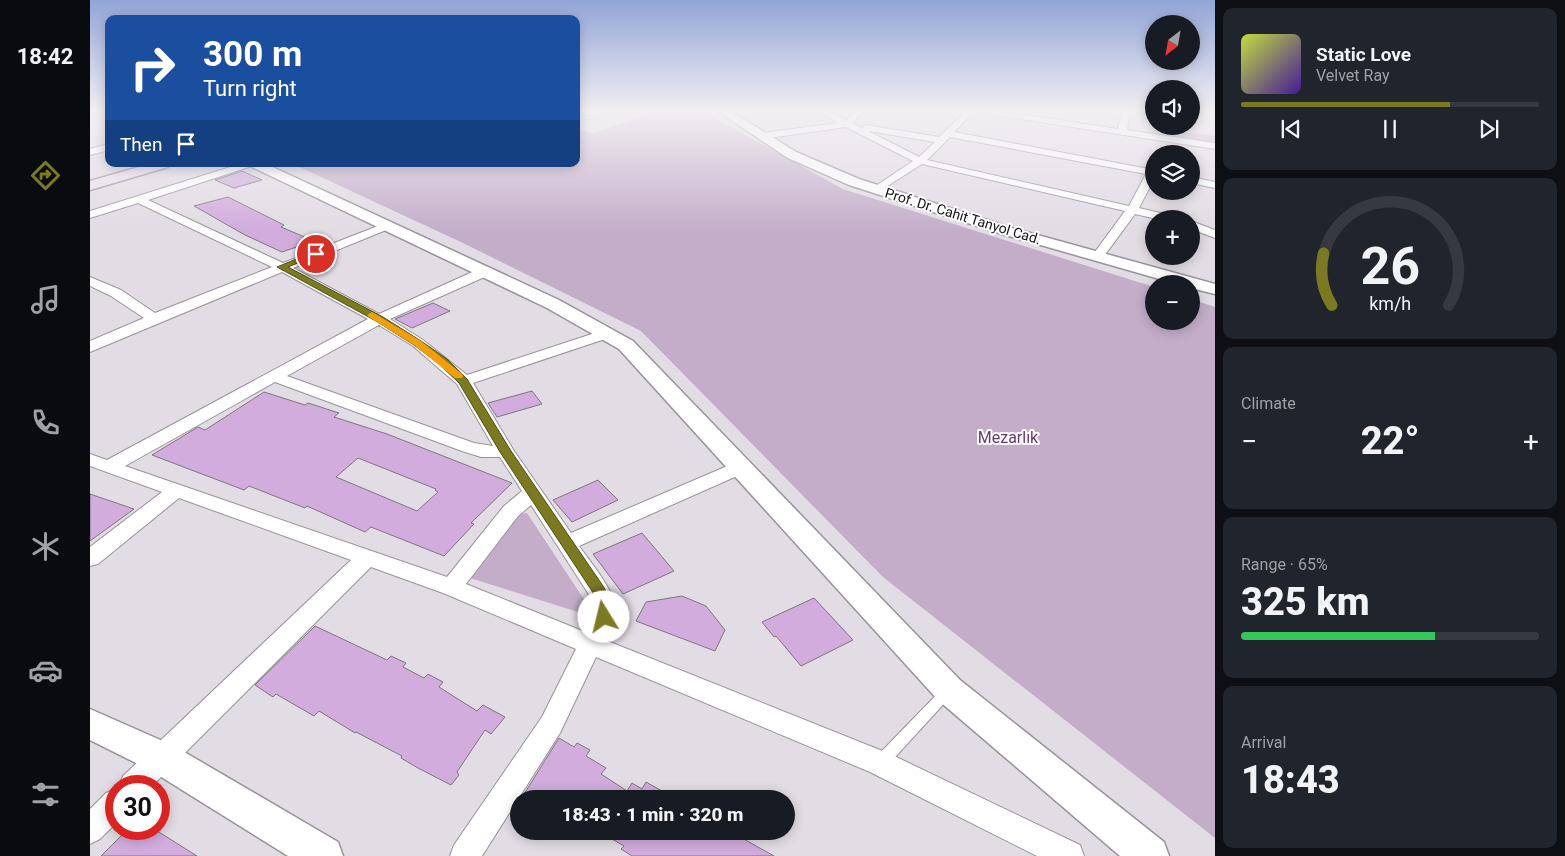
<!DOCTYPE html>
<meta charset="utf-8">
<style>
:root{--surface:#171b24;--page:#20242c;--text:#f1f3f6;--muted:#9ea1a6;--line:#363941;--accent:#7c7a21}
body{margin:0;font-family:Roboto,sans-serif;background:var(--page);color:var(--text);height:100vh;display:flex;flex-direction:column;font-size:19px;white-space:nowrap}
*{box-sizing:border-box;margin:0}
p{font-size:16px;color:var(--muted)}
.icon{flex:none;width:28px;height:28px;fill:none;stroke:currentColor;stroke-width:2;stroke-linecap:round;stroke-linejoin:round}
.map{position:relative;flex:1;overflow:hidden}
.sheet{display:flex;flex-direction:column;gap:8px;padding:8px;background:#0d0f14;width:350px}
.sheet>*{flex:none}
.top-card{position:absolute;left:15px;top:15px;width:475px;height:152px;border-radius:10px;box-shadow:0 2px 12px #0003;background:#1a4fa0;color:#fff;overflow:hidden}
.needle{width:32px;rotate:211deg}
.tools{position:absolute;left:1055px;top:15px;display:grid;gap:10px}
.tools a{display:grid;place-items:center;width:55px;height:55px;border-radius:50%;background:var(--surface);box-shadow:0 2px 12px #0003;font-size:25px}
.speed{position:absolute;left:15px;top:775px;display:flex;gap:10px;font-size:25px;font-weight:700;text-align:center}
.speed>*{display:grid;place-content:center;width:65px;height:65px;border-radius:50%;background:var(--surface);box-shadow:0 2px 12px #0003;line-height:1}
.speed .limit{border:8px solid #d22;background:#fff;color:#111}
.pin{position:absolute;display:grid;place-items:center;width:42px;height:42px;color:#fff;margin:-21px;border:2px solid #fff;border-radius:50%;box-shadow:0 1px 5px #0007}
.me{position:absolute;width:55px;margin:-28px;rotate:351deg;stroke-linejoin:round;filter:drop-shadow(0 0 4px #0008)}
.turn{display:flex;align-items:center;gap:18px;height:105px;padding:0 15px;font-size:22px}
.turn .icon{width:65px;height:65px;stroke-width:2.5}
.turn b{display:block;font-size:35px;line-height:42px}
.then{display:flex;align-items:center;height:48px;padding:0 15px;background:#0003;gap:10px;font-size:19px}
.big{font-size:38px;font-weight:800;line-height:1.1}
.sheet .tile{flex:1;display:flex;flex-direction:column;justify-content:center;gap:8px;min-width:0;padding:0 18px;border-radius:10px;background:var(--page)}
.sheet .dial{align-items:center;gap:0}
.dial svg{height:130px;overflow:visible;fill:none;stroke:var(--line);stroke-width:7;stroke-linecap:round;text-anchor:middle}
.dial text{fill:var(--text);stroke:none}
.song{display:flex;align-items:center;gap:15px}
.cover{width:60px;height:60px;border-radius:8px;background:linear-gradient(135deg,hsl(70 70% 55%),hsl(260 70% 35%))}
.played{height:5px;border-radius:2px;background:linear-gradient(90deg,var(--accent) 70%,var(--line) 70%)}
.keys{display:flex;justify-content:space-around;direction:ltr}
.heat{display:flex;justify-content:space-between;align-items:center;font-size:28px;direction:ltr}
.charge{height:8px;border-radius:4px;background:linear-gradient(90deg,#34c759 65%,var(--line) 0)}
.trip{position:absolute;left:420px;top:790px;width:285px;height:50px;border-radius:25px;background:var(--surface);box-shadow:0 2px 12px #0003;font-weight:800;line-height:50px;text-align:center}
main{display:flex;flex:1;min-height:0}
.tab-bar{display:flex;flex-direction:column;width:90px;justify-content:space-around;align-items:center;background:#090b0e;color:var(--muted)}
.tab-bar .icon{width:35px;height:35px}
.tab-bar .on{color:var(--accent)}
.tab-bar b{font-size:22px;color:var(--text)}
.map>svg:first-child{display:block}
.green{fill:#c3adc9}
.building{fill:#d1acdd;stroke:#7c777e;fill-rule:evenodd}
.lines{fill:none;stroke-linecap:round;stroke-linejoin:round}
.service-casing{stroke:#98929a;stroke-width:2}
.minor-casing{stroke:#98929a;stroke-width:2}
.tertiary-casing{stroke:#98929a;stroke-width:3}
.secondary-casing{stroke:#98929a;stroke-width:3}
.service{fill:#fff;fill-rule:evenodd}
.minor{fill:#fff;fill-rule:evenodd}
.tertiary{fill:#fff;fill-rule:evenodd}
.secondary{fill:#ecdff0;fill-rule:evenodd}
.route{fill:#7c7a21;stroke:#514f15}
.slow{fill:#f59e0b}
.labels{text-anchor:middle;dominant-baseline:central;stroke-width:4;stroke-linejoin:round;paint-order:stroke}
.far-street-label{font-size:14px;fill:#171417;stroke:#fff}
.park-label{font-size:16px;fill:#673974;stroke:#fff}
</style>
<main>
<nav class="tab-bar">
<b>18:42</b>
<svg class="icon on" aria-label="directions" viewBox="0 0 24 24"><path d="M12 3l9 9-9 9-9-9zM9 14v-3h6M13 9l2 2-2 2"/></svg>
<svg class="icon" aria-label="music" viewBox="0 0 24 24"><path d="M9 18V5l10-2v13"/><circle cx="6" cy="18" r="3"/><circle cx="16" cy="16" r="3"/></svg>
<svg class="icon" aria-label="phone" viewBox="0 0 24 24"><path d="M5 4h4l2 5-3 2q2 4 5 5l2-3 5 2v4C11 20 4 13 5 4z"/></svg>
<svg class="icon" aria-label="climate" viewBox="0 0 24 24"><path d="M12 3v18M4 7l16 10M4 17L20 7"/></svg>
<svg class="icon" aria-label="car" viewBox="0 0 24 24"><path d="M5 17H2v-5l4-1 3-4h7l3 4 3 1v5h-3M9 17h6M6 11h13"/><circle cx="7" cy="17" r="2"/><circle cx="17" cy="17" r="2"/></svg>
<svg class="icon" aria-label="filters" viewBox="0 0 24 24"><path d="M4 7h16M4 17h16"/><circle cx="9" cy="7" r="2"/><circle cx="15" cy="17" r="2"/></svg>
</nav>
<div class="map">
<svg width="1125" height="856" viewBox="0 0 1125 856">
<rect width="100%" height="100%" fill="#e2dce4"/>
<path class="green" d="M 566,112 L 614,112 L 753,189 L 1064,287 L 1064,321 L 1101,321 L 1101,299 L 1125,307 L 1125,838 L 793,577 L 551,331 L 373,243 L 203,164 L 486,164 L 486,130 L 504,133 Z
M 1077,130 L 1125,136 L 1125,145 L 1075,137 Z
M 437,513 L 497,604 L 488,612 L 380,578 L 423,515 Z"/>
<path class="building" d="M 152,171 L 172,180 L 144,188 L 125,180 Z
M 138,197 L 194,225 L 191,227 L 224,241 L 192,252 L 155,235 L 104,206 Z
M 343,303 L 360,311 L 322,328 L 305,319 Z
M 442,391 L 452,404 L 407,417 L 398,403 Z
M 174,392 L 215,405 L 218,403 L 249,413 L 244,417 L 297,434 L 422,483 L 381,523 L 384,524 L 354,556 L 281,527 L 275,532 L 217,506 L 215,508 L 159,486 L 154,490 L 62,455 L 108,427 L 115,430 ZM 268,458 L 346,489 L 345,490 L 348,492 L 327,511 L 246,477 Z
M 508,480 L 528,500 L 482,522 L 463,500 Z
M 0,494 L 44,509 L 0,541 Z
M 552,533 L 584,571 L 533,594 L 503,554 Z
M 592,596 L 616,606 L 635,630 L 625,651 L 546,621 L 556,602 Z
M 724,598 L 763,640 L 711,666 L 686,636 L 684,637 L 672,622 Z
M 225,626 L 297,660 L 301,656 L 316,663 L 313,667 L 334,678 L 338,674 L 353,682 L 349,687 L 387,711 L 393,705 L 415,717 L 401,734 L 395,730 L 367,772 L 369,775 L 361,785 L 328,768 L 311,758 L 312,756 L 266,732 L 265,733 L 229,711 L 224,716 L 186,694 L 183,697 L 165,685 Z
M 469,738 L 484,747 L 487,743 L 500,750 L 496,756 L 516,768 L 511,774 L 537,791 L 542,783 L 552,789 L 556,782 L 586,799 L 515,799 L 502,791 L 498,799 L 431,799 Z
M 38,829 L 64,829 L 107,856 L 11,856 Z
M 508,831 L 656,831 L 652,838 L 684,856 L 542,856 L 531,849 L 534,846 Z"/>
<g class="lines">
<defs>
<path id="service" d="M 512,112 L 518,112 L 500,119 L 486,117 L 486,115 L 500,117 Z
M 857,687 L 861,688 L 863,692 L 861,696 L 797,766 L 792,767 L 787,766 L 785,761 L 787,756 L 853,688 Z"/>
<path id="minor" d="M 730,112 L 741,112 L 756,120 L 764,112 L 773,112 L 762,123 L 772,128 L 776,125 L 849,137 L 875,112 L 884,112 L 864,132 L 1059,169 L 1064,166 L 1064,179 L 1049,208 L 1087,217 L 1089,219 L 1067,219 L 1045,214 L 1012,259 L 1008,260 L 1002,256 L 1035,211 L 832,164 L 788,192 L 783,189 L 784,187 L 823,161 L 756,127 L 672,139 L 668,136 L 672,133 L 748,123 ZM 778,131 L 845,142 L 829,157 ZM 860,137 L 1056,174 L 1039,206 L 837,160 Z
M 894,112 L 916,112 L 1028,129 L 1032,112 L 1040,112 L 1037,130 L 1125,143 L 1125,149 L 898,114 Z
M 19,144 L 19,150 L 0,155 L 0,149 Z
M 150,164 L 164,164 L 162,166 L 58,200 L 193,263 L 293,224 L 301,224 L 303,226 L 301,228 L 203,268 L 289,314 L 389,269 L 399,269 L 400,272 L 399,275 L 300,319 L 333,340 L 377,375 L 511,331 L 521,331 L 523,334 L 521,337 L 383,383 L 424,451 L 481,533 L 642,464 L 649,462 L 656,464 L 658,468 L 656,472 L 489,546 C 501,563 531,597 525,618 C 523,625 518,633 515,640 L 800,754 L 990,845 L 994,856 L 947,856 L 780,772 L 506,657 L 470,733 L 392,856 L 360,856 L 364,845 L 452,717 L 486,649 L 353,593 L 281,567 L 62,786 L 29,786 L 33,776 L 261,560 L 89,498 L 8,564 L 0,566 L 0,547 L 72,492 L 0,466 L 0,454 L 17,460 L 278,319 L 192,272 L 0,352 L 0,341 L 54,318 L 21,296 L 0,286 L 0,277 L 31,290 L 65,313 L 182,267 L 48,203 L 0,218 L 0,211 ZM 289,325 L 323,346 L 367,384 L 403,446 L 384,443 L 197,376 ZM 185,382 L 372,451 L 391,457 L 410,457 L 432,491 L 414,506 L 357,577 L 35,466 ZM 441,505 L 498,593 C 504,608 503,617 495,632 L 376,584 L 428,516 Z
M 1101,177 L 1125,182 L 1125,188 L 1101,183 Z
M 1101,221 L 1125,230 L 1125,238 L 1101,229 Z
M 26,789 L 26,823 L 10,839 L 0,844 L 0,809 L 16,793 Z"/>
<path id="tertiary" d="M 629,112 L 642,112 L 706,152 L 769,179 L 922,228 L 1125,284 L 1125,294 L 1101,288 L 1101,284 L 1087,284 L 912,234 L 759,185 L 698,158 Z
M 160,164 L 176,164 L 469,300 L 543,341 L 870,680 L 1074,842 L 1079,856 L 1030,856 L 848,700 L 529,349 L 457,308 L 162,167 Z
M 0,709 L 84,746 L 248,842 L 253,856 L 198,856 L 60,770 L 0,740 Z"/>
<path id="secondary" d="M 59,164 L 80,164 L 78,167 L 0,190 L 0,181 Z"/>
</defs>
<use href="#service" class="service-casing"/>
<use href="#minor" class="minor-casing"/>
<use href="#tertiary" class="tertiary-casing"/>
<use href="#secondary" class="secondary-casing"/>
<use href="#service" class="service"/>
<use href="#minor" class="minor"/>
<use href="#tertiary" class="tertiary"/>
<use href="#secondary" class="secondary"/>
</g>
<linearGradient id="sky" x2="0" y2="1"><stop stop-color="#92a5d7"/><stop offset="0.48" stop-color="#f2eff3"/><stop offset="1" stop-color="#f2eff3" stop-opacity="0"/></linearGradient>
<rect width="1125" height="232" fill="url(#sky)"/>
<path class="route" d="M 223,252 L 230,254 L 198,267 L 293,317 L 331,341 L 357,359 L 377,379 L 421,451 L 513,586 C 519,596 525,610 519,621 L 514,623 L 508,621 L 506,617 L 507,604 L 502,591 L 410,452 L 369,383 L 349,364 L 324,345 L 286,321 L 187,267 Z"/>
<path class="slow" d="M 282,312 L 331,341 L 372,374 L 373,376 L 372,378 L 365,378 L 324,345 L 279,317 L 277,315 Z"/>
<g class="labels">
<g class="far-street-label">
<text transform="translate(873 216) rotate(17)">Prof. Dr. Cahit Tanyol Cad.</text>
</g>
<g class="park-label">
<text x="918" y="437">Mezarlık</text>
</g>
</g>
</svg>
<div class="tools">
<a><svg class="needle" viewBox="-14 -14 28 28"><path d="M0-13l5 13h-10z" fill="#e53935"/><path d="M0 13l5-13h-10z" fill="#9ea1a6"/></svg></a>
<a><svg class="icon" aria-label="sound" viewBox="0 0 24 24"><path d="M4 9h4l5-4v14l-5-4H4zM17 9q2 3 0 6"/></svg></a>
<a><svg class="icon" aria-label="layers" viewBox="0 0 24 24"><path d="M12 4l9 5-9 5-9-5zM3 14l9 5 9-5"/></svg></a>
<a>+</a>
<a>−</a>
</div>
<div class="speed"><div class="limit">30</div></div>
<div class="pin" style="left:226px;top:254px;background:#d93025"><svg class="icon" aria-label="arrive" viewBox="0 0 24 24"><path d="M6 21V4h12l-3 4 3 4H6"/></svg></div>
<svg class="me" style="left:514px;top:617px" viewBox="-20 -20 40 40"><circle r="19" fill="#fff"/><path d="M0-13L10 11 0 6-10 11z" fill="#7c7a21"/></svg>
<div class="trip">18:43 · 1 min · 320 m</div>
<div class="top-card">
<div class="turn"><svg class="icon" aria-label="right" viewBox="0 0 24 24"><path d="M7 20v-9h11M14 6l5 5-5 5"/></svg><div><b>300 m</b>Turn right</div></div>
<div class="then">Then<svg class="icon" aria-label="arrive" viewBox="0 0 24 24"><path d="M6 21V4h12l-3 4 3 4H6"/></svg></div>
</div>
</div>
<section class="sheet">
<div class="tile">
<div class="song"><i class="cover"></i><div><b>Static Love</b><p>Velvet Ray</p></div></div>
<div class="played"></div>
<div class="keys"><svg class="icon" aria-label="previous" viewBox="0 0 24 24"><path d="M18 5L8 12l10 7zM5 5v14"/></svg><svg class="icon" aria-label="pause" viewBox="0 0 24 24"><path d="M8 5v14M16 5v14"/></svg><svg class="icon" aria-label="next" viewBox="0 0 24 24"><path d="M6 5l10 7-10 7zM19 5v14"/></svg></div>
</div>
<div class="tile dial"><svg viewBox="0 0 100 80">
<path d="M14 69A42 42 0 1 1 86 69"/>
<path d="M14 69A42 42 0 0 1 9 37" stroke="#7c7a21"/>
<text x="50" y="56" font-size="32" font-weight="700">26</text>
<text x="50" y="72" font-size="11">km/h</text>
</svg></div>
<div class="tile"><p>Climate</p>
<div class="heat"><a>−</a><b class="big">22°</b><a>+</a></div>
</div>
<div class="tile"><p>Range · 65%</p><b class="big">325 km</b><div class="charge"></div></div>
<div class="tile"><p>Arrival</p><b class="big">18:43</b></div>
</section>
</main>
